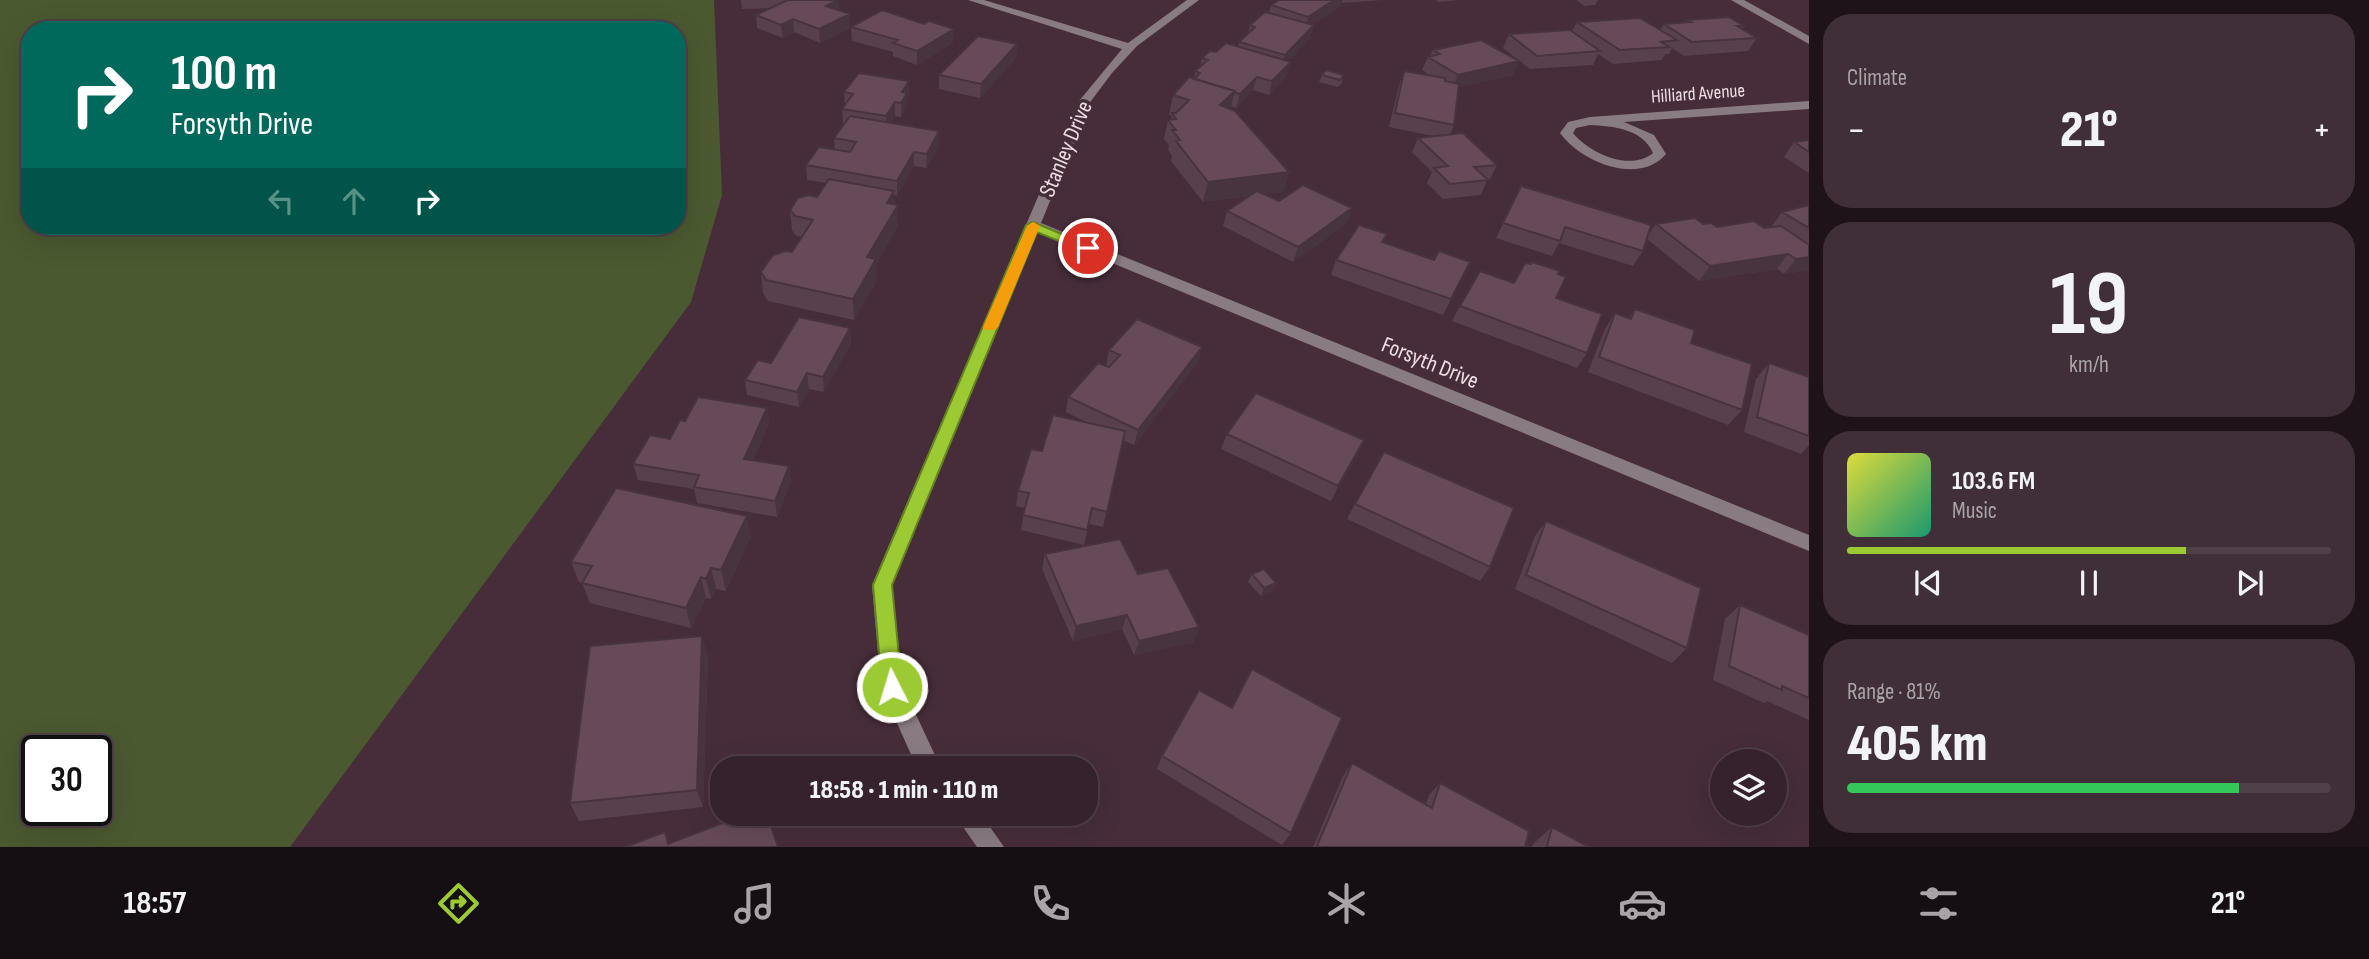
<!DOCTYPE html>
<meta charset="utf-8">
<style>
:root{--surface:#35222c;--page:#402f38;--text:#f1f3f6;--muted:#aaa4a9;--line:#4f3f48;--accent:#9cca32}
body{margin:0;font-family:"Sofia Sans Condensed",sans-serif;background:var(--page);color:var(--text);height:100vh;display:flex;flex-direction:column;font-size:26px;white-space:nowrap}
*{box-sizing:border-box;margin:0}
p{font-size:23px;color:var(--muted)}
.icon{flex:none;width:38px;height:38px;fill:none;stroke:currentColor;stroke-width:2;stroke-linecap:round;stroke-linejoin:round}
.map{position:relative;flex:1;overflow:hidden}
.sheet{display:flex;flex-direction:column;gap:14px;padding:14px;background:#1d1318;width:560px}
.sheet>*{flex:none}
.hud{position:absolute;left:21px;top:21px;width:665px;height:214px;border-radius:28px;box-shadow:0 7px 28px #0002,0 0 0 2px var(--line);background:#00695c;color:#fff;overflow:hidden}
.buttons{position:absolute;left:1710px;top:749px;display:grid;gap:14px}
.buttons a{display:grid;place-items:center;width:77px;height:77px;border-radius:50%;background:var(--surface);box-shadow:0 7px 28px #0002,0 0 0 2px var(--line);font-size:35px}
.speed{position:absolute;left:21px;top:735px;display:flex;gap:14px;font-size:35px;font-weight:700;text-align:center}
.speed>*{display:grid;place-content:center;width:91px;height:91px;border-radius:50%;background:var(--surface);box-shadow:0 7px 28px #0002,0 0 0 2px var(--line);line-height:1}
.speed .limit{border:4px solid #111;border-radius:10px;background:#fff;color:#111}
.pin{position:absolute;display:grid;place-items:center;width:60px;height:60px;color:#fff;margin:-30px;border:4px solid #fff;border-radius:50%;box-shadow:0 2px 7px #0007}
.me{position:absolute;width:77px;margin:-38px;rotate:355deg;stroke-linejoin:round;filter:drop-shadow(0 0 5px #0008)}
.turn{display:flex;align-items:center;gap:24px;height:147px;padding:0 35px;font-size:32px}
.turn .icon{width:91px;height:91px;stroke-width:2.5}
.turn b{display:block;font-size:49px;line-height:60px}
.lanes{display:flex;align-items:center;height:66px;padding:0 35px;background:#0003;justify-content:center;gap:35px;direction:ltr}
.lanes .off{opacity:.35}
.big{font-size:52px;font-weight:800;line-height:1.1}
.sheet .card{flex:1;display:flex;flex-direction:column;justify-content:center;gap:10px;min-width:0;padding:0 24px;border-radius:28px;background:var(--page)}
.sheet .dial{align-items:center;gap:0}
.dial b{font-size:91px;line-height:1}
.song{display:flex;align-items:center;gap:21px}
.cover{width:84px;height:84px;border-radius:10px;background:linear-gradient(135deg,hsl(60 70% 55%),hsl(160 70% 35%))}
.played{height:7px;border-radius:4px;background:linear-gradient(90deg,var(--accent) 70%,var(--line) 70%)}
.keys{display:flex;justify-content:space-around;direction:ltr}
.heat{display:flex;justify-content:space-between;align-items:center;font-size:38px;direction:ltr}
.charge{height:10px;border-radius:5px;background:linear-gradient(90deg,#34c759 81%,var(--line) 0)}
.trip{position:absolute;left:710px;top:756px;width:388px;height:70px;border-radius:28px;background:var(--surface);box-shadow:0 7px 28px #0002,0 0 0 2px var(--line);font-weight:800;line-height:70px;text-align:center}
.tabs{display:flex;height:112px;justify-content:space-around;align-items:center;background:#150e12;color:var(--muted)}
.tabs .icon{width:49px;height:49px}
.tabs .active{color:var(--accent)}
.tabs b{font-size:32px;color:var(--text)}
main{display:flex;flex:1;min-height:0}
.map>svg:first-child{display:block}
.green{fill:#4a5930;fill-rule:evenodd}
.lines{fill:none;stroke-linecap:round;stroke-linejoin:round}
.minor{fill:#897b82;fill-rule:evenodd}
.wall{fill:#59404d}
.shaded-wall{fill:#48343e}
.building{fill:#674a59;stroke:#48343e;stroke-width:2}
.route{fill:#9cca32;stroke:#658320;stroke-width:2}
.slow{fill:#f59e0b}
.labels{text-anchor:middle;dominant-baseline:central;stroke-width:7;stroke-linejoin:round;paint-order:stroke}
.far-street-label{font-size:19px;fill:#eedde5;stroke:#472d3a}
.street-label{font-size:23px;fill:#eedde5;stroke:#472d3a}
</style>
<main>
<div class="map">
<svg width="1809" height="847" viewBox="0 0 1809 847">
<rect width="100%" height="100%" fill="#472d3a"/>
<path class="green" d="M 0,0 L 714,0 L 722,195 L 691,302 L 290,847 L 0,847 ZM 30,30 L 677,30 L 677,226 L 30,226 ZM 37,751 L 96,751 L 96,810 L 37,810 Z"/>
<g class="lines">
<path class="minor" d="M 968,0 L 984,0 L 1128,43 L 1187,0 L 1199,0 L 1137,46 L 1112,73 L 1091,101 L 1041,223 L 1809,535 L 1809,551 L 1037,232 L 892,585 L 903,687 L 941,768 L 917,768 L 881,687 L 872,585 L 1079,101 L 1122,49 Z
M 1731,0 L 1744,0 L 1809,36 L 1809,44 Z
M 1809,101 L 1809,109 L 1624,122 L 1654,135 L 1666,154 C 1639,186 1581,162 1560,133 L 1568,122 L 1590,117 ZM 1590,125 C 1613,126 1643,129 1653,153 C 1630,172 1589,153 1573,133 L 1576,128 Z
M 954,814 L 981,814 L 1004,847 L 977,847 Z"/>
</g>
<path class="wall" d="M 741,0 L 839,0 L 839,11 L 850,28 L 820,43 L 794,32 L 783,38 L 757,28 L 756,15 L 771,8 L 742,9 Z
M 1279,0 L 1382,0 L 1342,3 L 1341,6 L 1313,24 L 1314,25 L 1310,38 L 1288,61 L 1287,75 L 1269,95 L 1253,90 L 1236,108 L 1231,106 L 1230,109 L 1289,172 L 1283,192 L 1264,194 L 1279,201 L 1347,223 L 1293,262 L 1223,226 L 1227,211 L 1250,196 L 1203,202 L 1171,161 L 1172,156 L 1168,150 L 1169,145 L 1164,139 L 1168,120 L 1171,119 L 1172,116 L 1169,115 L 1173,95 L 1194,79 L 1195,71 L 1200,67 L 1202,58 L 1216,52 L 1238,47 L 1239,42 L 1248,34 L 1250,25 L 1269,13 L 1271,5 Z
M 1436,0 L 1460,0 L 1438,2 Z
M 1576,0 L 1598,0 L 1595,5 L 1584,6 Z
M 1687,20 L 1744,26 L 1742,29 L 1757,38 L 1748,51 L 1684,56 L 1672,48 L 1669,54 L 1665,54 L 1662,60 L 1613,64 L 1598,54 L 1593,65 L 1530,69 L 1503,48 L 1509,34 L 1572,31 L 1577,22 L 1660,30 L 1664,24 L 1686,23 Z
M 851,27 L 953,42 L 917,65 L 893,56 L 893,52 L 852,41 Z
M 1017,44 L 1016,58 L 980,98 L 939,89 L 939,75 Z
M 1433,50 L 1513,75 L 1459,87 L 1454,125 L 1450,135 L 1497,165 L 1490,179 L 1487,180 L 1481,195 L 1443,199 L 1427,183 L 1432,172 L 1412,152 L 1418,138 L 1433,136 L 1389,127 L 1399,85 L 1404,71 L 1431,76 L 1422,70 L 1428,57 L 1430,56 Z
M 1322,75 L 1344,75 L 1342,83 L 1338,87 L 1319,82 Z
M 909,81 L 909,95 L 907,98 L 907,107 L 901,117 L 895,116 L 891,123 L 939,146 L 926,168 L 914,166 L 897,196 L 894,195 L 894,204 L 898,225 L 877,263 L 877,280 L 854,320 L 768,301 L 763,293 L 761,272 L 792,252 L 802,237 L 796,236 L 792,230 L 790,210 L 817,197 L 827,183 L 807,180 L 806,165 L 835,149 L 834,138 L 844,124 L 843,123 L 842,109 L 845,106 L 844,92 Z
M 1809,140 L 1809,173 L 1784,157 L 1794,142 Z
M 1521,186 L 1647,237 L 1656,224 L 1703,224 L 1717,227 L 1764,228 L 1771,227 L 1782,212 L 1809,205 L 1809,270 L 1784,274 L 1777,269 L 1699,281 L 1647,239 L 1643,251 L 1633,266 L 1559,243 L 1552,256 L 1496,238 Z
M 1387,234 L 1383,243 L 1434,260 L 1470,262 L 1443,315 L 1331,275 L 1336,260 Z
M 1558,274 L 1556,298 L 1587,353 L 1577,368 L 1452,321 L 1460,306 L 1514,283 Z
M 1635,309 L 1691,343 L 1742,410 L 1728,425 L 1588,372 L 1605,329 L 1615,313 L 1629,318 Z
M 850,328 L 851,343 L 824,392 L 809,389 L 799,407 L 747,395 L 745,380 L 771,363 Z
M 1109,350 L 1198,362 L 1134,445 L 1123,440 L 1103,527 L 1089,524 L 1084,545 L 1021,530 L 1025,508 L 1016,506 L 1018,491 L 1042,451 L 1088,423 L 1066,412 L 1068,397 L 1106,366 Z
M 1769,363 L 1809,377 L 1809,445 L 1801,454 L 1744,432 L 1756,379 Z
M 767,408 L 769,423 L 753,460 L 789,466 L 791,481 L 777,517 L 697,503 L 694,489 L 638,480 L 633,464 L 670,439 L 685,421 Z
M 1227,434 L 1364,440 L 1331,501 L 1221,449 Z
M 1355,504 L 1490,567 L 1480,581 L 1347,519 Z
M 1546,521 L 1687,648 L 1672,663 L 1515,589 L 1535,536 Z
M 751,536 L 726,591 L 716,589 L 711,599 L 706,598 L 691,628 L 590,603 L 582,583 L 579,582 L 571,562 Z
M 1045,554 L 1138,574 L 1194,642 L 1134,655 L 1122,629 L 1073,641 L 1042,569 Z
M 1252,574 L 1276,583 L 1273,591 L 1261,596 L 1248,582 Z
M 1740,605 L 1809,635 L 1809,720 L 1767,701 L 1764,703 L 1713,680 L 1725,619 Z
M 708,655 L 703,807 L 579,821 L 570,803 Z
M 1162,756 L 1291,833 L 1282,845 L 1157,769 Z
M 1352,763 L 1426,804 L 1429,795 L 1440,783 L 1525,847 L 1313,847 L 1343,776 Z
M 1552,827 L 1589,847 L 1532,847 L 1533,844 Z"/>
<path class="shaded-wall" d="M 839,0 L 839,13 L 826,6 Z
M 1334,0 L 1343,0 L 1341,6 L 1305,30 L 1308,17 Z
M 850,14 L 850,28 L 820,43 L 819,29 Z
M 793,19 L 794,32 L 783,38 L 781,25 Z
M 1314,25 L 1310,38 L 1281,68 L 1285,55 Z
M 954,29 L 953,42 L 917,65 L 917,51 Z
M 1017,44 L 1016,58 L 980,98 L 981,84 Z
M 1519,61 L 1513,75 L 1452,89 L 1458,75 Z
M 1291,62 L 1287,75 L 1269,95 L 1272,81 Z
M 1257,77 L 1253,90 L 1236,108 L 1240,94 Z
M 909,81 L 909,95 L 907,98 L 907,107 L 901,117 L 902,92 Z
M 1235,91 L 1230,110 L 1220,105 Z
M 895,102 L 895,116 L 886,130 L 886,116 Z
M 939,131 L 939,146 L 926,168 L 927,154 Z
M 914,152 L 914,166 L 897,196 L 897,181 Z
M 1289,172 L 1283,192 L 1203,202 L 1208,182 Z
M 894,191 L 894,211 L 887,203 Z
M 898,205 L 898,225 L 877,263 L 877,280 L 854,320 L 853,299 L 867,257 Z
M 1352,208 L 1347,223 L 1293,262 L 1298,247 Z
M 1788,254 L 1777,269 L 1699,281 L 1710,266 Z
M 1809,257 L 1809,270 L 1784,274 L 1796,259 Z
M 850,328 L 851,343 L 824,392 L 823,377 Z
M 1202,347 L 1198,362 L 1134,445 L 1138,430 Z
M 807,373 L 809,389 L 799,407 L 797,392 Z
M 767,408 L 769,423 L 747,474 L 744,459 Z
M 1364,440 L 1357,456 L 1331,501 L 1338,486 Z
M 789,466 L 791,481 L 777,517 L 775,501 Z
M 747,516 L 751,536 L 726,591 L 721,570 Z
M 711,568 L 716,589 L 711,599 L 706,579 Z
M 701,577 L 706,598 L 691,628 L 686,608 Z
M 1276,583 L 1273,591 L 1261,596 L 1264,588 Z
M 1127,615 L 1122,629 L 1073,641 L 1076,626 Z
M 1199,627 L 1194,642 L 1134,655 L 1139,641 Z
M 702,636 L 708,655 L 703,807 L 697,790 Z"/>
<path class="building" d="M 788,0 L 838,0 L 826,6 L 850,14 L 819,29 L 793,19 L 781,25 L 756,15 Z
M 1279,0 L 1334,0 L 1308,17 L 1271,5 Z
M 882,10 L 924,24 L 929,21 L 954,29 L 917,51 L 893,43 L 898,40 L 851,27 Z
M 1265,12 L 1314,25 L 1285,55 L 1239,42 L 1255,27 L 1250,25 Z
M 1729,17 L 1744,26 L 1737,26 L 1757,38 L 1692,42 L 1664,24 L 1691,22 L 1687,20 Z
M 1640,18 L 1677,40 L 1661,42 L 1669,47 L 1620,50 L 1577,22 Z
M 1570,30 L 1600,51 L 1537,56 L 1509,34 Z
M 978,36 L 1017,44 L 981,84 L 939,75 Z
M 1481,40 L 1519,61 L 1458,75 L 1428,57 L 1440,54 L 1433,50 Z
M 1226,43 L 1291,62 L 1272,81 L 1257,77 L 1240,94 L 1234,92 L 1235,91 L 1194,79 L 1200,73 L 1195,71 L 1208,60 L 1202,58 L 1210,51 L 1216,52 Z
M 1326,70 L 1344,75 L 1340,80 L 1322,75 Z
M 1404,71 L 1445,78 L 1445,81 L 1459,84 L 1454,125 L 1395,113 Z
M 859,73 L 909,81 L 902,92 L 907,93 L 901,103 L 895,102 L 886,116 L 842,109 L 853,94 L 844,92 Z
M 1189,77 L 1235,91 L 1220,105 L 1235,111 L 1289,172 L 1208,182 L 1176,141 L 1180,140 L 1172,130 L 1176,130 L 1168,120 L 1176,119 L 1172,113 L 1176,113 L 1189,100 L 1173,95 Z
M 850,116 L 939,131 L 927,154 L 914,152 L 897,181 L 806,165 L 819,147 L 850,152 L 856,142 L 834,138 Z
M 1463,133 L 1497,165 L 1474,167 L 1488,180 L 1450,184 L 1434,168 L 1448,166 L 1418,138 Z
M 1809,140 L 1809,152 L 1794,142 Z
M 829,179 L 894,191 L 887,203 L 898,205 L 867,257 L 876,259 L 853,299 L 766,280 L 761,272 L 773,255 L 786,251 L 792,252 L 813,220 L 795,216 L 790,210 L 798,198 L 809,195 L 817,197 Z
M 1303,185 L 1352,208 L 1298,247 L 1227,211 L 1257,191 L 1279,201 Z
M 1521,186 L 1651,225 L 1643,251 L 1565,227 L 1560,241 L 1503,223 Z
M 1809,205 L 1809,228 L 1782,212 Z
M 1695,218 L 1703,224 L 1711,223 L 1717,227 L 1754,221 L 1764,228 L 1781,226 L 1809,245 L 1809,257 L 1796,259 L 1788,254 L 1710,266 L 1656,224 Z
M 1359,225 L 1387,234 L 1382,242 L 1434,260 L 1439,251 L 1470,262 L 1451,299 L 1336,260 Z
M 1532,262 L 1560,271 L 1558,274 L 1566,277 L 1556,298 L 1602,314 L 1587,353 L 1460,306 L 1480,271 L 1514,283 L 1525,263 L 1531,264 Z
M 1635,309 L 1695,330 L 1691,343 L 1752,364 L 1742,410 L 1599,357 L 1615,313 L 1631,319 Z
M 799,317 L 850,328 L 823,377 L 807,373 L 797,392 L 745,380 L 758,360 L 771,363 Z
M 1137,319 L 1202,347 L 1138,430 L 1068,397 L 1098,363 L 1109,367 L 1120,355 L 1109,350 Z
M 1769,363 L 1809,377 L 1809,436 L 1757,417 Z
M 1256,393 L 1364,440 L 1338,486 L 1227,434 Z
M 698,397 L 767,408 L 744,459 L 789,466 L 775,501 L 694,487 L 699,475 L 633,464 L 650,435 L 670,439 L 680,420 L 685,421 Z
M 1053,415 L 1125,431 L 1107,512 L 1092,508 L 1087,530 L 1023,515 L 1029,493 L 1018,491 L 1031,449 L 1042,451 Z
M 1384,452 L 1514,508 L 1490,567 L 1355,504 Z
M 616,488 L 747,516 L 721,570 L 711,568 L 706,579 L 701,577 L 686,608 L 582,583 L 592,566 L 571,562 Z
M 1546,521 L 1701,588 L 1687,648 L 1526,575 Z
M 1120,539 L 1138,574 L 1168,568 L 1199,627 L 1139,641 L 1127,615 L 1076,626 L 1045,554 Z
M 1264,569 L 1276,583 L 1264,588 L 1252,574 Z
M 1740,605 L 1809,635 L 1809,698 L 1782,686 L 1782,690 L 1729,666 Z
M 702,636 L 697,790 L 570,803 L 590,646 Z
M 1252,669 L 1342,718 L 1291,833 L 1162,756 L 1199,690 L 1232,708 Z
M 1352,763 L 1432,808 L 1440,783 L 1529,831 L 1525,847 L 1320,847 L 1317,846 Z
M 746,814 L 767,814 L 778,847 L 625,847 L 665,832 L 668,844 Z
M 1552,827 L 1589,847 L 1547,847 Z"/>
<path class="route" d="M 1033,222 L 1095,248 L 1088,252 L 1083,251 L 1037,232 L 892,585 L 902,687 L 899,693 L 892,696 L 885,693 L 882,687 L 873,585 L 1026,225 Z"/>
<path class="slow" d="M 1033,222 L 1040,226 L 998,327 L 995,330 L 985,330 L 983,327 L 1027,226 Z"/>
<g class="labels">
<g class="far-street-label">
<text transform="translate(1698 94) rotate(-4)">Hilliard Avenue</text>
</g>
<g class="street-label">
<text transform="translate(1066 149) rotate(-67)">Stanley Drive</text>
<text transform="translate(1430 363) rotate(22)">Forsyth Drive</text>
</g>
</g>
</svg>
<div class="buttons">
<a><svg class="icon" aria-label="layers" viewBox="0 0 24 24"><path d="M12 4l9 5-9 5-9-5zM3 14l9 5 9-5"/></svg></a>
</div>
<div class="speed"><div class="limit">30</div></div>
<div class="pin" style="left:1088px;top:248px;background:#d93025"><svg class="icon" aria-label="arrive" viewBox="0 0 24 24"><path d="M6 21V4h12l-3 4 3 4H6"/></svg></div>
<svg class="me" style="left:892px;top:687px" viewBox="-20 -20 40 40"><circle r="17" fill="#9cca32" stroke="#fff" stroke-width="3"/><path d="M0-11L8 9 0 5-8 9z" fill="#fff"/></svg>
<div class="trip">18:58 · 1 min · 110 m</div>
<div class="hud">
<div class="turn"><svg class="icon" aria-label="right" viewBox="0 0 24 24"><path d="M7 20v-9h11M14 6l5 5-5 5"/></svg><div><b>100 m</b>Forsyth Drive</div></div>
<div class="lanes"><svg class="icon off" aria-label="left" viewBox="0 0 24 24"><path d="M17 20v-9H6M10 6l-5 5 5 5"/></svg><svg class="icon off" aria-label="ahead" viewBox="0 0 24 24"><path d="M12 20V5M6 11l6-6 6 6"/></svg><svg class="icon" aria-label="right" viewBox="0 0 24 24"><path d="M7 20v-9h11M14 6l5 5-5 5"/></svg></div>
</div>
</div>
<section class="sheet">
<div class="card"><p>Climate</p>
<div class="heat"><a>−</a><b class="big">21°</b><a>+</a></div>
</div>
<div class="card dial"><b>19</b><p>km/h</p></div>
<div class="card">
<div class="song"><i class="cover"></i><div><b>103.6 FM</b><p>Music</p></div></div>
<div class="played"></div>
<div class="keys"><svg class="icon" aria-label="previous" viewBox="0 0 24 24"><path d="M18 5L8 12l10 7zM5 5v14"/></svg><svg class="icon" aria-label="pause" viewBox="0 0 24 24"><path d="M8 5v14M16 5v14"/></svg><svg class="icon" aria-label="next" viewBox="0 0 24 24"><path d="M6 5l10 7-10 7zM19 5v14"/></svg></div>
</div>
<div class="card"><p>Range · 81%</p><b class="big">405 km</b><div class="charge"></div></div>
</section>
</main>
<nav class="tabs">
<b>18:57</b>
<svg class="icon active" aria-label="directions" viewBox="0 0 24 24"><path d="M12 3l9 9-9 9-9-9zM9 14v-3h6M13 9l2 2-2 2"/></svg>
<svg class="icon" aria-label="music" viewBox="0 0 24 24"><path d="M9 18V5l10-2v13"/><circle cx="6" cy="18" r="3"/><circle cx="16" cy="16" r="3"/></svg>
<svg class="icon" aria-label="phone" viewBox="0 0 24 24"><path d="M5 4h4l2 5-3 2q2 4 5 5l2-3 5 2v4C11 20 4 13 5 4z"/></svg>
<svg class="icon" aria-label="climate" viewBox="0 0 24 24"><path d="M12 3v18M4 7l16 10M4 17L20 7"/></svg>
<svg class="icon" aria-label="car" viewBox="0 0 24 24"><path d="M5 17H2v-5l4-1 3-4h7l3 4 3 1v5h-3M9 17h6M6 11h13"/><circle cx="7" cy="17" r="2"/><circle cx="17" cy="17" r="2"/></svg>
<svg class="icon" aria-label="filters" viewBox="0 0 24 24"><path d="M4 7h16M4 17h16"/><circle cx="9" cy="7" r="2"/><circle cx="15" cy="17" r="2"/></svg>
<b>21°</b>
</nav>
